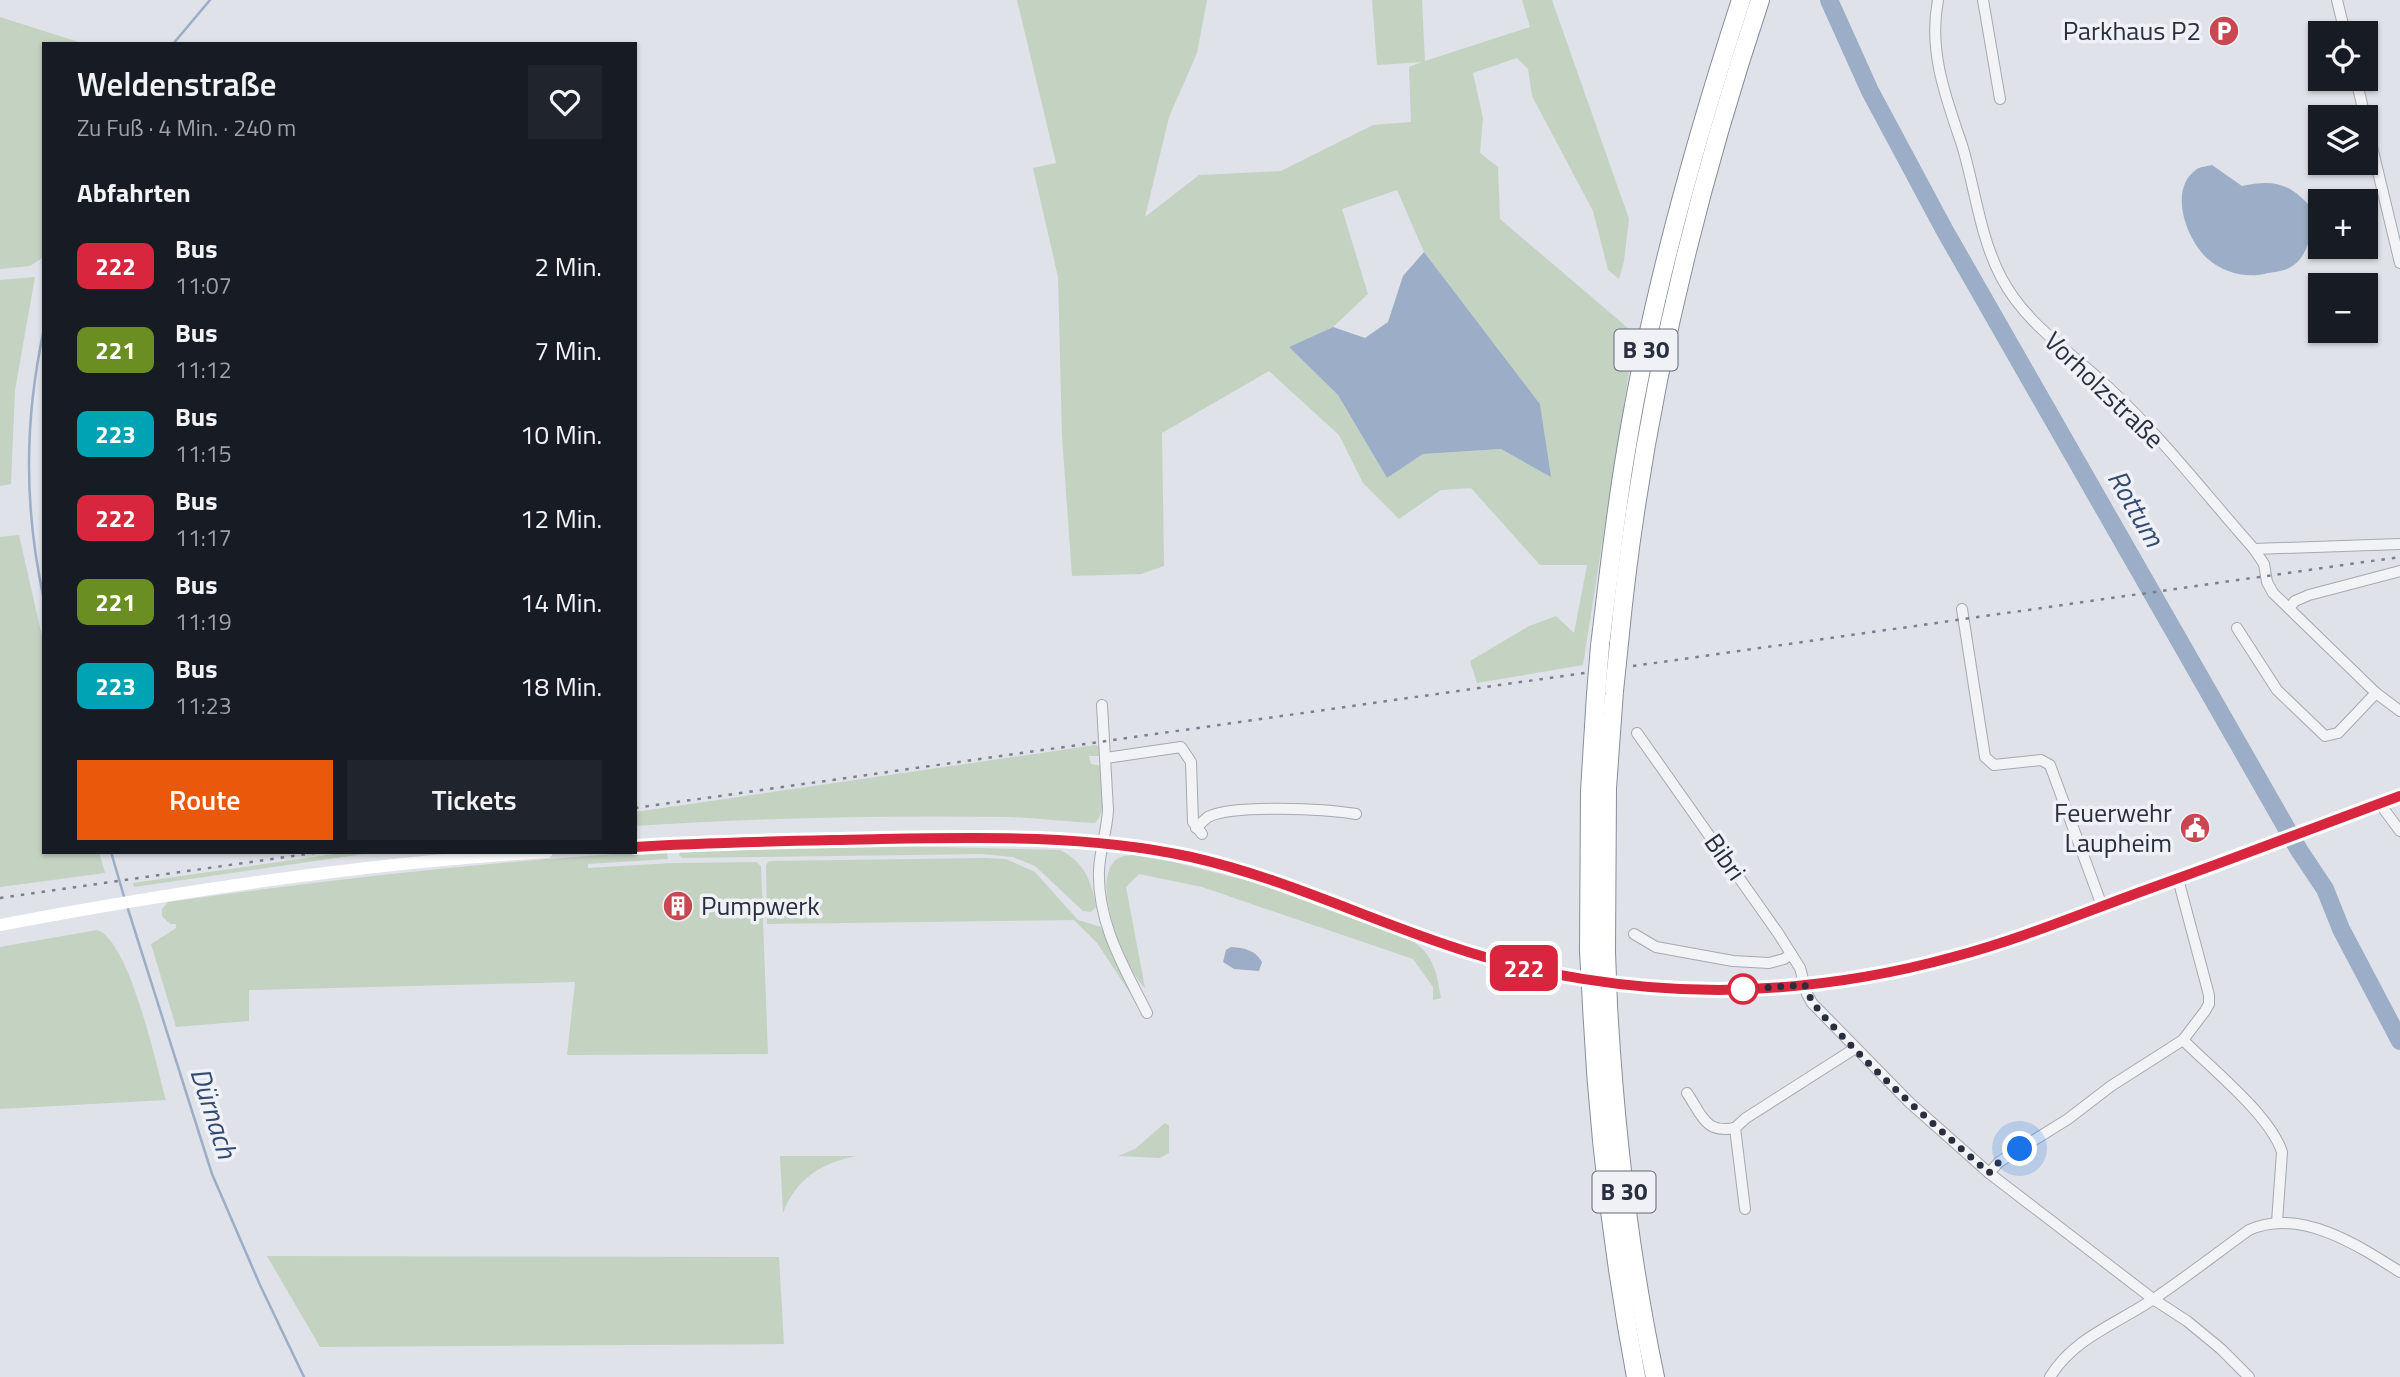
<!DOCTYPE html>
<html lang="de">
<head>
<meta charset="utf-8">
<style>
	body { margin:0; font-family:"Titillium Web",sans-serif; background:#20242c; color:#f1f3f6; height:100vh; display:flex; flex-direction:column; font-size:26px; white-space:nowrap }
	* { box-sizing:border-box; margin:0 }
	p { font-size:23px; color:#9ea1a6 }
	.icon { flex:none; width:38px; height:38px; fill:none; stroke:currentColor; stroke-width:2; stroke-linecap:round; stroke-linejoin:round }
	.map { position:relative; flex:1; overflow:hidden }
	.details { position:absolute; left:42px; top:42px; width:595px; height:812px; display:flex; flex-direction:column; background:#171b24; border-radius:0px; box-shadow:0 2px 5px #0004 }
	.details>* { flex:none }
	.badge { padding:0 14px; border-radius:10px; font-size:24px; line-height:46px }
	.tools { position:absolute; left:2308px; top:21px; display:grid; gap:14px }
	.tools a { display:grid; place-items:center; width:70px; height:70px; border-radius:0px; background:#171b24; box-shadow:0 2px 5px #0004; font-size:35px }
	.you { position:absolute; width:35px; height:35px; margin:-18px; border:5px solid #fff; border-radius:50%; background:#1a73e8; box-shadow:0 0 0 10px #1a73e833 }
	.map>.badge { position:absolute; translate:-50% -50%; box-shadow:0 0 0 4px #fff }
	h2 { padding:0 35px; font-size:26px; line-height:63px }
	.round { display:grid; place-items:center; flex:none; width:74px; height:74px; border-radius:0px; background:#20242c }
	.headline { display:flex; align-items:center; justify-content:space-between; height:119px; padding:0 35px }
	h1 { font-size:33px; font-weight:600; line-height:52px }
	.button { display:flex; gap:14px; margin-top:auto; padding:14px 35px }
	.button a { flex:1; height:80px; border-radius:0px; background:#ea580c; color:#fff; font-size:28px; font-weight:600; line-height:80px; text-align:center }
	.button a+a { background:#20242c; color:#f1f3f6 }
	ul { padding:0; list-style:none }
	li { display:flex; align-items:center; gap:21px; height:84px; padding:0 35px }
	li div { flex:1 }
	li b { display:block; font-size:26px }
	li em { font-style:normal }
	li .badge { min-width:77px; font-weight:700; text-align:center }
	.map>svg:first-child { display:block }
	.green { fill:#c4d2c1; fill-rule:evenodd }
	.water { fill:#9badc7 }
	.lines { fill:none; stroke-linecap:round; stroke-linejoin:round }
	.stream { stroke:#9badc7; stroke-width:2.5 }
	.river { stroke:#9badc7; stroke-width:18 }
	.street-casing { stroke:#a5a9b2; stroke-width:12 }
	.highway-casing { stroke:#878e9e; stroke-width:20 }
	.street { stroke:#f2f3f6; stroke-width:10 }
	.secondary { stroke:#fff; stroke-width:12 }
	.highway { stroke:#fff; stroke-width:18 }
	.rail { stroke:#798091; stroke-width:2.5; stroke-dasharray:3.5 7; stroke-linecap:butt }
	.highway-bridge-casing { stroke:#878e9e; stroke-width:20; stroke-linecap:butt }
	.highway-bridge { stroke:#fff; stroke-width:18 }
	.line-casing { stroke:#fff; stroke-width:16 }
	.line { stroke:#d7263d; stroke-width:10 }
	.walk { stroke:#292f3f; stroke-width:7; stroke-dasharray:0 12.6 }
	.stop-dot { fill:#fff; stroke:#d7263d; stroke-width:3.5 }
	.labels { text-anchor:middle; stroke-width:7; stroke-linejoin:round; paint-order:stroke }
	.shield { fill:#eff1f6; stroke:#646976; stroke-width:2 }
	.shield-label { font-size:24px; font-weight:bold; fill:#292f3f }
	.poi-label { font-size:26px; fill:#292f3f; stroke:#eff1f6; text-anchor:end }
	.street-label { font-size:26px; fill:#292f3f; stroke:#eff1f6 }
	.water-label { font-size:28px; font-style:italic; fill:#344b71; stroke:#eff1f6 }
</style>
</head>
<body>
<div class="map">
<svg width="2400" height="1377" viewBox="0 0 2400 1377">
	<rect width="100%" height="100%" fill="#dfe2e8"/>
	<g class="green">
		<path d="M1017,0h190l-10,53 -28,64 -24,100 54,-42 82,-4 92,-46 38,-3 -2,-55 13,-5 -45,3 -5,-65h50l3,61 105,-34 -8,-27h30l77,219 -5,42 -5,18 -11,-9 -15,-59 -61,-115 -4,-27 -11,-11 -44,15 10,45 -3,35 18,14 2,52 135,115 -52,331 -106,18 -7,-22 59,-35 27,-10 18,17 13,-68h-47l-69,-77 -30,2 -42,29 -36,-36 -24,-48 -70,-64 -107,62 2,133 -23,8 -69,2 -10,-140 -4,-159 -25,-109 23,-5zM1397,190l27,62 116,152 10,72 -49,-27 -78,5 -36,24 -49,-83 -49,-48 44,-20 35,-33 -26,-85z"/>
		<path d="M0,17l85,27h-41v213l-14,9 -30,3z"/>
		<path d="M35,277l-20,113 -4,94 -11,2v-206z"/>
		<path d="M19,535l25,110v207h55l6,21 -105,14v-350z"/>
		<path d="M1096,745l4,3 1,6 -1,2h-11l2,8 11,2c1,18 6,43 -7,57 -29,-1 -57,-5 -86,-6 -124,-2 -249,1 -374,9v-14z"/>
		<path d="M859,845l201,5c24,12 32,31 36,57l-5,5 -8,-1 -48,-45 -22,-9 -31,-3 -300,4 -3,-3 2,-5z"/>
		<path d="M660,851l7,2 1,6 -80,5v4l84,-5 84,-1 5,4 7,188 -201,1 8,-73 -326,8v31l-73,6 -25,-83 25,-16v-4h-6l-8,-8v-7l6,-7c164,-23 327,-41 492,-51z"/>
		<path d="M348,852h30l-244,35 -1,-4z"/>
		<path d="M1132,855l41,7 88,22 151,57c22,13 25,33 29,57l-8,2v-13l-20,-28 -211,-72 -63,-13 -13,13 19,101c-20,-18 -60,-117 -24,-131 3,-2 7,-1 11,-2z"/>
		<path d="M985,858l21,1 29,13 43,48 23,7 37,78 -41,-62 -23,-23 -307,4 -1,-59 3,-4z"/>
		<path d="M97,930c33,11 59,135 69,170l-166,9v-162z"/>
		<path d="M1165,1123l4,2v28l-9,5 -42,-2 17,-7z"/>
		<path d="M780,1156h76c-35,7 -60,23 -73,57z"/>
		<path d="M267,1256l512,1 5,87 -464,3z"/>
	</g>
	<g class="water">
		<path d="M2212,165l30,21c35,-8 50,-1 73,26 -4,20 -6,46 -26,56 -6,3 -15,4 -21,5 -20,6 -44,0 -60,-14 -21,-18 -41,-70 -11,-90 3,-2 11,-3 15,-4z"/>
		<path d="M1424,252l116,152 11,73 -50,-28 -78,5 -36,24 -49,-83 -49,-48 44,-20 32,11 23,-16 15,-46z"/>
		<path d="M1231,947c14,1 24,3 31,15l-3,9 -25,-2 -11,-7 3,-12z"/>
	</g>
	<g class="lines">
		<g class="stream">
			<path d="M173,44l37,-44"/>
			<path d="M44,329c-20,92 -20,179 0,271"/>
			<path d="M111,852l14,48"/>
			<path d="M127,906l85,268 48,111 44,92"/>
		</g>
		<path class="river" d="M1829,0l41,91 75,140 354,619 26,39 16,40 59,112"/>
		<g class="street-casing">
			<g id="street">
				<path d="M1938,0c-10,51 8,98 24,145 13,43 18,92 39,132 25,48 69,74 107,110 53,49 98,108 146,162l10,15 3,18 6,11 103,100 24,18"/>
				<path d="M1983,0l17,99"/>
				<path d="M2337,0l8,33"/>
				<path d="M2356,79l9,38"/>
				<path d="M2366,122l34,141"/>
				<path d="M2254,549l146,-5"/>
				<path d="M2289,608l6,-7 14,-6 91,-24"/>
				<path d="M1962,609l23,148 9,8 47,-5 9,5 52,141"/>
				<path d="M2237,628l40,62 48,46 13,-3 38,-40"/>
				<path d="M1102,705l6,105c-1,21 -8,39 -9,60 -2,53 25,97 48,143"/>
				<path d="M1637,733l141,200 22,35 7,26 5,9 98,100 79,70 164,126 34,22 34,28 28,28"/>
				<path d="M1106,758l75,-11 10,15 2,60 9,12"/>
				<path d="M2380,804l20,27"/>
				<path d="M1196,828c3,-3 8,-8 12,-11 25,-13 118,-8 148,-3"/>
				<path d="M1634,934l22,13 77,14 36,2 15,-4 7,-5"/>
				<path d="M2183,1040c28,28 87,75 99,112l-5,70"/>
				<path d="M1687,1093c15,22 18,41 48,35"/>
				<path d="M1989,1173l10,-11 69,-43 43,-33 72,-46 22,-29 4,-7v-9l-31,-116"/>
				<path d="M1745,1209l-10,-81 11,-10 108,-69"/>
				<path d="M2050,1377c24,-39 66,-53 102,-77 33,-22 65,-47 97,-70 50,-23 109,15 151,42"/>
			</g>
		</g>
		<g class="highway-casing">
			<g id="highway">
				<path d="M1619,643c21,-220 71,-433 141,-643"/>
				<path d="M1600,646c8,-65 15,-130 26,-195 25,-153 67,-304 115,-451"/>
				<path d="M1589,951l1,-160 6,-97"/>
				<path d="M1606,952l1,-164 7,-97"/>
				<path d="M1592,1005c6,126 21,249 44,372"/>
				<path d="M1608,1005c7,125 21,249 47,372"/>
			</g>
		</g>
		<use href="#street" class="street"/>
		<g class="secondary">
			<path d="M635,847c85,-5 171,-6 256,-8 102,-2 208,-4 309,20 86,21 166,58 250,87 83,29 181,44 269,44 79,-1 158,-12 234,-33 65,-18 127,-43 190,-66 86,-31 171,-63 257,-95"/>
			<path d="M0,925c181,-34 363,-62 547,-73"/>
		</g>
		<use href="#highway" class="highway"/>
		<g class="rail">
			<path d="M635,808l1765,-251"/>
			<path d="M0,898l320,-46"/>
		</g>
		<g class="highway-bridge-casing">
			<g id="highway-bridge">
				<path d="M1614,691l5,-48"/>
				<path d="M1596,694l4,-48"/>
				<path d="M1589,951l3,54"/>
				<path d="M1606,952l2,53"/>
			</g>
		</g>
		<use href="#highway-bridge" class="highway-bridge"/>
	</g>
	<g class="lines">
		<g class="line-casing">
			<path id="line" d="M635,847c82,-5 164,-6 247,-8 102,-2 208,-4 309,18 89,20 172,60 259,89 84,29 180,44 269,44 79,-1 158,-12 234,-33 65,-17 127,-43 190,-66 86,-31 172,-63 257,-95"/>
		</g>
		<use href="#line" class="line"/>
		<path class="walk" d="M1743,989l62,-4c6,21 24,36 38,52 45,48 96,92 146,136l10,-11 21,-13"/>
	</g>
	<defs>
		<g id="parking-disc" transform="scale(1.575)"><circle r="9.5" fill="#ca4752" stroke="#eff1f6"/><path d="M-3.5-5.5H1a3.5 3.5 0 0 1 0 7H-1V5.5H-3.5ZM-1-3.4V-.6H.8a1.4 1.4 0 0 0 0-2.8Z" fill="#fff"/></g>
		<g id="civic-disc" transform="scale(1.575)"><circle r="9.5" fill="#ca4752" stroke="#eff1f6"/><path d="M-.6-6.5H3V-4.5H.6V-3L4-1V1h2V6H-6V1h2V-1L-.6-3ZM-1.2 2.5V6h2.4V2.5Z" fill="#fff"/></g>
		<g id="building-disc" transform="scale(1.575)"><circle r="9.5" fill="#ca4752" stroke="#eff1f6"/><path d="M-4-6H4V6H1V3H-1V6H-4ZM-2.5-4.3h1.7v1.8h-1.7ZM.8-4.3h1.7v1.8H.8ZM-2.5-1h1.7V.8h-1.7ZM.8-1h1.7V.8H.8Z" fill="#fff"/></g>
	</defs>
	<g fill-rule="evenodd">
		<use href="#parking-disc" x="2224" y="31"/>
		<use href="#civic-disc" x="2195" y="828"/>
		<use href="#building-disc" x="678" y="906"/>
	</g>
	<circle class="stop-dot" cx="1743" cy="989" r="14"/>
	<g class="labels">
		<g class="shield">
			<rect x="1614.5" y="329.5" width="63" height="41" rx="5"/>
			<rect x="1592.5" y="1171.5" width="63" height="41" rx="5"/>
		</g>
		<g class="shield-label">
			<text x="1646" y="358">B 30</text>
			<text x="1624" y="1200">B 30</text>
		</g>
		<g class="poi-label">
			<text x="2201" y="40">Parkhaus P2</text>
			<text x="2172" y="822">Feuerwehr<tspan x="2172" dy="30">Laupheim</tspan></text>
			<text x="701" y="915" text-anchor="start">Pumpwerk</text>
		</g>
		<g class="street-label">
			<text transform="translate(2104 390) rotate(44)" y="9">Vorholzstraße</text>
			<text transform="translate(1725 857) rotate(55)" y="9">Bibri</text>
		</g>
		<g class="water-label">
			<text transform="translate(2136 508) rotate(60)" y="10">Rottum</text>
			<text transform="translate(214 1113) rotate(72)" y="10">Dürnach</text>
		</g>
	</g>
</svg>
<div class="tools">
<a><svg class="icon" aria-label="locate" viewBox="0 0 24 24"><circle cx="12" cy="12" r="6"/><path d="M12 2v4M12 18v4M2 12h4M18 12h4"/></svg></a>
<a><svg class="icon" aria-label="layers" viewBox="0 0 24 24"><path d="M12 4l9 5-9 5-9-5zM3 14l9 5 9-5"/></svg></a>
<a>+</a>
<a>−</a>
</div>
<div class="you" style="left:2020px;top:1149px"></div>
<b class="badge" style="left:1524px;top:968px;background:#d7263d;color:#fff">222</b>
<section class="details">
<div class="headline"><div><h1>Weldenstraße</h1><p>Zu Fuß · 4 Min. · 240 m</p></div><a class="round"><svg class="icon" aria-label="heart" viewBox="0 0 24 24"><path d="M12 20l-8-8c-3-5 5-10 8-4 3-6 11-1 8 4z"/></svg></a></div>
<h2>Abfahrten</h2>
<ul>
<li><span class="badge" style="background:#d7263d;color:#fff">222</span><div><b>Bus</b><p>11:07</p></div><em>2 Min.</em></li>
<li><span class="badge" style="background:#6b8e23;color:#fff">221</span><div><b>Bus</b><p>11:12</p></div><em>7 Min.</em></li>
<li><span class="badge" style="background:#00a3b4;color:#fff">223</span><div><b>Bus</b><p>11:15</p></div><em>10 Min.</em></li>
<li><span class="badge" style="background:#d7263d;color:#fff">222</span><div><b>Bus</b><p>11:17</p></div><em>12 Min.</em></li>
<li><span class="badge" style="background:#6b8e23;color:#fff">221</span><div><b>Bus</b><p>11:19</p></div><em>14 Min.</em></li>
<li><span class="badge" style="background:#00a3b4;color:#fff">223</span><div><b>Bus</b><p>11:23</p></div><em>18 Min.</em></li>
</ul>
<div class="button"><a>Route</a><a>Tickets</a></div>
</section>
</div>
</body>
</html>
